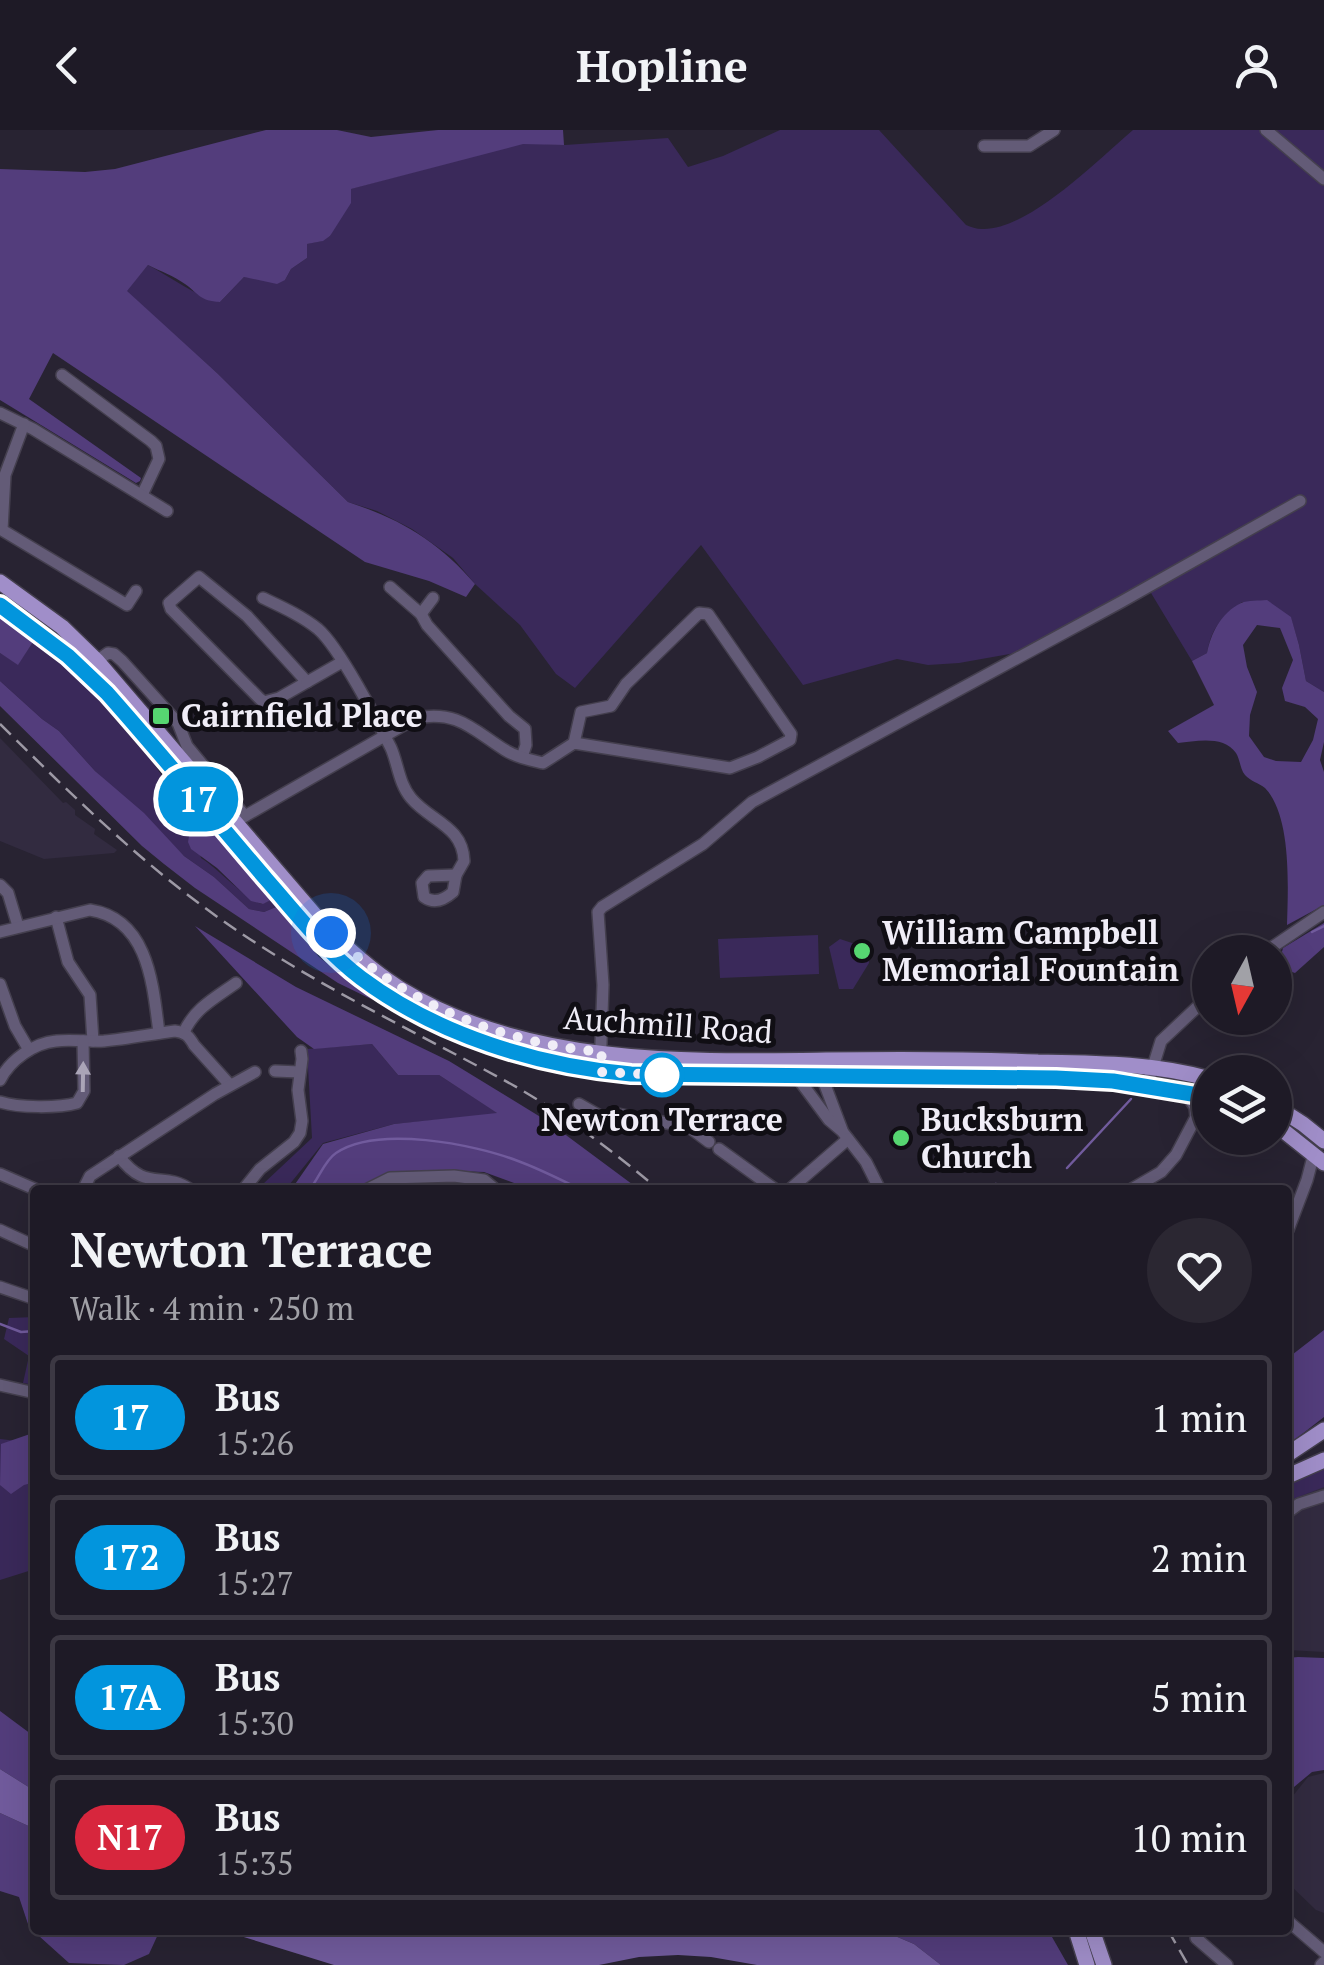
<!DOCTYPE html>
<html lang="en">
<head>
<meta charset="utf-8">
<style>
	body { margin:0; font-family:"PT Serif",serif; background:#2b2732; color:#f1f3f6; height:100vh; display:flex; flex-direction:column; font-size:38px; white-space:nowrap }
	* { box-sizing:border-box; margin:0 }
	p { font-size:32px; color:#a1a1a7 }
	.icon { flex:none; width:55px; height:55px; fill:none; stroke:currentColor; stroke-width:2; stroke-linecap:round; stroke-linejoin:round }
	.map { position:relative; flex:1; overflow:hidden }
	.details { position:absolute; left:30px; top:1055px; width:1262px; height:750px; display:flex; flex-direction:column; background:#1e1a26; border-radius:10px; box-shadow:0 10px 40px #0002,0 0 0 2px #3c3843 }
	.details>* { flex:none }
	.badge { padding:0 20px; border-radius:32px; font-size:35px; line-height:65px }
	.needle { width:65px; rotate:188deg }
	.controls { position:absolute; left:1192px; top:805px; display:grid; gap:20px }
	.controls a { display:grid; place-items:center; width:100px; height:100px; border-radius:50%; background:#1e1a26; box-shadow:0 10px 40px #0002,0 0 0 2px #3c3843; font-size:50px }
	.you { position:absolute; width:50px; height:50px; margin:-25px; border:8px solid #fff; border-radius:50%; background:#1a73e8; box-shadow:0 0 0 15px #1a73e833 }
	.map>.badge { position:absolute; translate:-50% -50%; box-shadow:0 0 0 5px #fff }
	.round { display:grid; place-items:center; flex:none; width:105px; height:105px; border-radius:52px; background:#2b2732 }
	.summary { display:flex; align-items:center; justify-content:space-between; height:170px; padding:0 40px }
	h1 { font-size:48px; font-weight:800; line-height:75px }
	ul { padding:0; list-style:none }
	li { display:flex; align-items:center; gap:30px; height:125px; margin:0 20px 15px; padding:0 20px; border:5px solid #3c3843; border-radius:10px }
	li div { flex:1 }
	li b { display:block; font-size:38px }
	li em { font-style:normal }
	li .badge { min-width:110px; font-weight:700; text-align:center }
	header { display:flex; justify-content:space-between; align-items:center; height:130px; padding:0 40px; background:#1e1a26; font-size:45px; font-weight:800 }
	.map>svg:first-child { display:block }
	.built { fill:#322b40 }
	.green { fill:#3a295a }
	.forest { fill:#533d7c; fill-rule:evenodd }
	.water { fill:#715b9d }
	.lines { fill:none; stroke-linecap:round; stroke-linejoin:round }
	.stream { stroke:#715b9d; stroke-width:2.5 }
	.minor-casing { stroke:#443f4e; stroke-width:14 }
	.major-casing { stroke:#443f4e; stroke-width:18 }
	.minor { stroke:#635b77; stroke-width:11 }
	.major { stroke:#a08ec9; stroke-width:15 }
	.rail { stroke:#9d99a5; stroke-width:2.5; stroke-dasharray:15 8; stroke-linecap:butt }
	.oneway { fill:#aaa4b7 }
	.line-casing { stroke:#fff; stroke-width:22 }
	.line { stroke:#0295dd; stroke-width:15 }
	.walk { stroke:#f0edf7; stroke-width:10; stroke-dasharray:0 18 }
	.poi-dot { fill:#56d671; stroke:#100e14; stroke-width:4 }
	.stop-dot { fill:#fff; stroke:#0295dd; stroke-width:5 }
	.labels { text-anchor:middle; stroke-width:10; stroke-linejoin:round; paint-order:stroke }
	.poi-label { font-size:32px; font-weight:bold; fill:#f0edf7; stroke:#100e14; text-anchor:start }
	.street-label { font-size:32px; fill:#f0edf7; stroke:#100e14 }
	.stop-label { font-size:32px; font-weight:bold; fill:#f0edf7; stroke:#100e14 }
</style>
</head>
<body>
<header><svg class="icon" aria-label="back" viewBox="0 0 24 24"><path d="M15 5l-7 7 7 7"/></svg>Hopline<svg class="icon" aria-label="person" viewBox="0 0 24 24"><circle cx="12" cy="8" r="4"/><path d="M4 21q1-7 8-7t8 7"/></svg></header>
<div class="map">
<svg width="1324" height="1835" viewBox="0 0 1324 1835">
	<rect width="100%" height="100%" fill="#282332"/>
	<g class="built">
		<path d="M0,608l63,65 3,-1 9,8v5l20,14 -1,5 23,16 -3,3 -70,6 -44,-18z"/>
		<path d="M1324,1336v186l-36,-2v-168z"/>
		<path d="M1324,1643v140l-8,-3 -28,-27v-81l20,-25z"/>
	</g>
	<g class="green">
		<path d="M780,0h99l87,95c5,2 10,4 16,4 46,2 117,-70 151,-99h191v562l-18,-11 -7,-36 -8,-27 -49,-16c-21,17 -30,24 -35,51l-15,8 -47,-78 -118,68 -68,12 -31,2 -31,-6 -94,26 -102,-140 -126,143 -19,-14 -36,-49 -45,-41 -22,-26 -41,-29 -35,-18 -29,-9 -131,-129 -91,-82 22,-26c24,13 46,30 72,37l24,-25 41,3 6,-11 16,-11 -1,-14 16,-3 8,-5 20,-47 173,-46 42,2 103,-7 20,29 35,-11z"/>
		<path d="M33,512l36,27 22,22 63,73 24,35 24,20 -9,7 8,32c18,11 46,43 61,46l9,-4 5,7 -12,5 -15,-3 -35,-32 -30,-21 -89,-85 -36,-40 -17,-12 -42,-38v-28l18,11z"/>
		<path d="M818,805l1,39 -99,4 -2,-39z"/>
		<path d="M840,809l27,9 2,15 -16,26h-14l-10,-42z"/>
		<path d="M372,914l26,31h41l60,39 -105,10 -71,19 -38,47h-19l-3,-6 49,-46 -5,-89z"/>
		<path d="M35,1187v68l-12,-2 6,-27 -25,-17 5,-21z"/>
		<path d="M32,1300l3,1v55l-4,1 4,13v69l-35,11v-141l26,3z"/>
		<path d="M1324,1337v20l-36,14v-18z"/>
	</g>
	<g class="forest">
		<path d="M266,0h71l34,7 67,-7h125l1,15 -41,-1 -172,45v14l-21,33 -7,5 -16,3v14l-16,11 -6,11 -8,4 -33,-7 -24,25c-20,-1 -21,-8 -35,-18 -11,-8 -25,-13 -37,-19l-21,26 90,82 131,129c53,17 91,40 127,82l-9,13 -37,-16 -64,-19 -312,-209 -24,46 112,79 -1,3 -4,2 -136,-83v-231l85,3 30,-3z"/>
		<path d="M1267,470l24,17 8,28 7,36 18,11v50l-4,18 4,12v133l-37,20c1,-37 5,-109 -22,-137 -6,-5 -15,-7 -20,-13 -5,-6 -5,-16 -9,-22 -12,-18 -40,-12 -58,-10l-10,-12 46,-26 -22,-44 15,-8c4,-20 14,-40 34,-50 7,-3 18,-2 26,-3zM1257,495l23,3 13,32 -11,28 3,13 20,6 13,12 -5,21 -12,22 -25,-1 -12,-4 -15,-21 1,-21 7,-23 -10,-25 -4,-22z"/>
		<path d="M0,488l33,24 -15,23 -18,-12z"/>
		<path d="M0,551l42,38 17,12 36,40 49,42 40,43 30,21 35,32 15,3 12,-5 43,50 54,43 -35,-17 -143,-95 -31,-24 -22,-18 -142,-140z"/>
		<path d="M202,689l69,81 -8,4 -12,-3 -34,-33 -26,-19 -3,-7 2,-11z"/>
		<path d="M1324,793v24l-29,26 -17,-6 5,-19z"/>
		<path d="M195,796l101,61 153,74 98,60 93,69h-107l-49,-18 -55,-2 -52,10 -22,10h-64l32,-46 71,-20 103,-11 -58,-38h-41l-26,-31 -58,5 -17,-12z"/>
		<path d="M1324,1200v87l-36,28v-87z"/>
		<path d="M30,1304l5,1v47l-11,3 -13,9 -11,-9 1,-41z"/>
		<path d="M1298,1527l26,1v112l-12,2 -24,20v-134z"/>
		<path d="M0,1581l35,26v54l-35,-22z"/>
		<path d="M0,1683l35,16v101h125l-11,24 -25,11 -55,-2 -40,-36 -10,-30 -19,-6z"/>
		<path d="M881,1800h167l20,35h-127l-27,-21z"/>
	</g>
	<g class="water">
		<path d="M0,1639l35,22v38l-35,-16z"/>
		<path d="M221,1800h660l33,14 27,21h-184l-46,-8 -33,-2 -39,2 -40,8h-265z"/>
	</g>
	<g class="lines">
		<g class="stream">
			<path d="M1312,802l12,-6"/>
			<path d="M1067,1038l64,-69"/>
			<path d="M309,1060c10,-11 15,-29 27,-37 41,-28 138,-9 182,8 22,8 43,19 64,29"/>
			<path d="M979,1060l17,-6"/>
			<path d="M0,1194l21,8 14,-1"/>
		</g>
		<g class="minor-casing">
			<g id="minor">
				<path d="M1266,0l58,49"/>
				<path d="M984,16h45l25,-16"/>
				<path d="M62,245l89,66 5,5 3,13 -17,36"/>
				<path d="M0,283l33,16 134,82"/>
				<path d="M24,294l-19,51 -3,55 125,75 9,-14"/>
				<path d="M199,447l48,39 60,66 -28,16 -15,4 -4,-3 -89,-90 -2,-6z"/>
				<path d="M390,457l31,27 6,11 82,91 16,13 1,16 -4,12"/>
				<path d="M263,468c19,9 39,18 55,31 21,18 59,91 73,119 7,16 8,36 20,50 19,23 52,28 53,63l-8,14"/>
				<path d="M421,484l12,-16"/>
				<path d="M91,535l17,-12 6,1 8,7 56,62 9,23 58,70"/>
				<path d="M307,552l35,-20"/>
				<path d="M232,695l13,-9 171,-98c41,-8 56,11 89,32 11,7 25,10 38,13l31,-20 7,-31 30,-6 15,-22 73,-71 9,1 83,120 -1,6 -32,17 -28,11 -156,-25"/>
				<path d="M456,745l-3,17c-9,8 -19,12 -29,5l-2,-14 6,-7z"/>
				<path d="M0,755l8,8 10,33"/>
				<path d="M56,787l12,45 22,33 3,46"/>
				<path d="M0,802l90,-22c59,9 63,76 69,123"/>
				<path d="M1265,822l59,-40"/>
				<path d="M0,854l15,42 14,24"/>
				<path d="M184,902c11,-24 31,-34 52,-49"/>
				<path d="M275,941l25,1"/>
				<path d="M600,942l3,-87 -5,-73 4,-5 101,-63 49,-42 369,-200 179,-101"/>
				<path d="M819,943l3,4 20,53"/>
				<path d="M797,947l32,43 13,11 24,31 14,28"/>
				<path d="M0,950c10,-20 34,-37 56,-39 16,-2 32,1 48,0 23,-2 47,-7 71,-10 10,1 14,5 19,14l36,40"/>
				<path d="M1147,956l14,-45 49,-46"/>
				<path d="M0,972c18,6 59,6 77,1l7,-12 -1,-50"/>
				<path d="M579,974l30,17 9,-7 10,2"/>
				<path d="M640,988l49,9 20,15"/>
				<path d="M719,1019l57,41"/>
				<path d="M119,1026c27,37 44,14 72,34"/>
				<path d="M0,1044l37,16"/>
				<path d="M83,1060l7,-14 125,-82 40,-22"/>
				<path d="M243,1060l17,-21 34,-27 6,-9 2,-12 -4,-31 4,-31 -1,-8"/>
				<path d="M366,1060l24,-12 64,-2 30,4 12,10"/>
				<path d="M789,1060l59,-51"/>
				<path d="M1130,1060l31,-18 15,-17 20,-38 -1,-10 -11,-16"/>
				<path d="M0,1100l35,16"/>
				<path d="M1288,1100l19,-50 7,-27"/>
				<path d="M0,1157l35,12"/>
				<path d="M0,1255l35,8"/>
				<path d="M1288,1382l11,-8 25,-8"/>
				<path d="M1288,1791l36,31"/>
				<path d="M1203,1800l-7,8 31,27"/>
				<path d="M1321,1835l3,-3"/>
			</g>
		</g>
		<g class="major-casing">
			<g id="major">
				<path d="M0,452l62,45 35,34 222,259c24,25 50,49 80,68 126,78 285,74 427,72 70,-1 141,-1 212,2 58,1 115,1 172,17"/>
				<path d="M0,475l68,51 39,37c54,61 106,124 159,186 30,34 58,72 95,99 76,57 176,88 270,97l425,3 57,3 97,16"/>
				<path d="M1275,976l28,18 21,17"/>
				<path d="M1275,994l49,39"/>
				<path d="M1288,1324l36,-24"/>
				<path d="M1288,1346l36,-16"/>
				<path d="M1076,1800l11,35"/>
				<path d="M1092,1800l12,35"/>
			</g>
		</g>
		<use href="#minor" class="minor"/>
		<use href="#major" class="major"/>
		<g class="rail">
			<path d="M0,594c83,82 160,158 259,221 81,52 168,93 252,139 53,30 102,67 148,106"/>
			<path d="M1168,1800l20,35"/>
		</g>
	</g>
	<defs><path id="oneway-solid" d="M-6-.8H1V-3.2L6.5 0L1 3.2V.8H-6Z" transform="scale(2.5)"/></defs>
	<use class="oneway" href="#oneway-solid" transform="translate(83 947) rotate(-89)"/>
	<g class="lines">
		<g class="line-casing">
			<path id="line" d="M0,475l68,51 39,37c54,61 106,124 159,186 30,34 59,72 95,99 76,57 177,88 270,96l425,4 57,3 97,16"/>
		</g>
		<use href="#line" class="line"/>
		<path class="walk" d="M331,803c73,71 170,110 271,119l-2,20 62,3"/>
	</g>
	<g class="poi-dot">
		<rect x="151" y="576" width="20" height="20" rx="5"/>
		<circle cx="862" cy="821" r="10"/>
		<circle cx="901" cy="1008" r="10"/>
	</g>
	<circle class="stop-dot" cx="662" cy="945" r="20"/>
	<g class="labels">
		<g class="poi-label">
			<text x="181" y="597">Cairnfield Place</text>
			<text x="882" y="814">William Campbell<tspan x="882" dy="37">Memorial Fountain</tspan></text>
			<text x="921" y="1001">Bucksburn<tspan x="921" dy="37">Church</tspan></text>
		</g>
		<g class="street-label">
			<text transform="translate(668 895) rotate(4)" y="11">Auchmill Road</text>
		</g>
		<g class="stop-label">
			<text x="662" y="1001">Newton Terrace</text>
		</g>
	</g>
</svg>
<div class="controls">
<a><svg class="needle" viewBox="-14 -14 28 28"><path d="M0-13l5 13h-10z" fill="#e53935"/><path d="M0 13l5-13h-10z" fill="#a1a1a7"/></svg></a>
<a><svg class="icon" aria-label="layers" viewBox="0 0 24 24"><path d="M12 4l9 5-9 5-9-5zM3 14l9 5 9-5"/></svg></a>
</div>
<div class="you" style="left:331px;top:803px"></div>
<b class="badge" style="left:198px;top:669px;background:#0295dd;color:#fff">17</b>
<section class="details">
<div class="summary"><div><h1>Newton Terrace</h1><p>Walk · 4 min · 250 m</p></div><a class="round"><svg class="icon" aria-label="heart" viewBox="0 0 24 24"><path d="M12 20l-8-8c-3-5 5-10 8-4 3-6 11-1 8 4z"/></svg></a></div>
<ul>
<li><span class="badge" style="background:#0295dd;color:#fff">17</span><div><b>Bus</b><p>15:26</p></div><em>1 min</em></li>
<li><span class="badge" style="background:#0295dd;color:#fff">172</span><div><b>Bus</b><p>15:27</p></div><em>2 min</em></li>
<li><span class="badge" style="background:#0295dd;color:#fff">17A</span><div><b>Bus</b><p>15:30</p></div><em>5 min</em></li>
<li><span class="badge" style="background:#d7263d;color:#fff">N17</span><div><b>Bus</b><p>15:35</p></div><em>10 min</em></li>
</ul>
</section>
</div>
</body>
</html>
